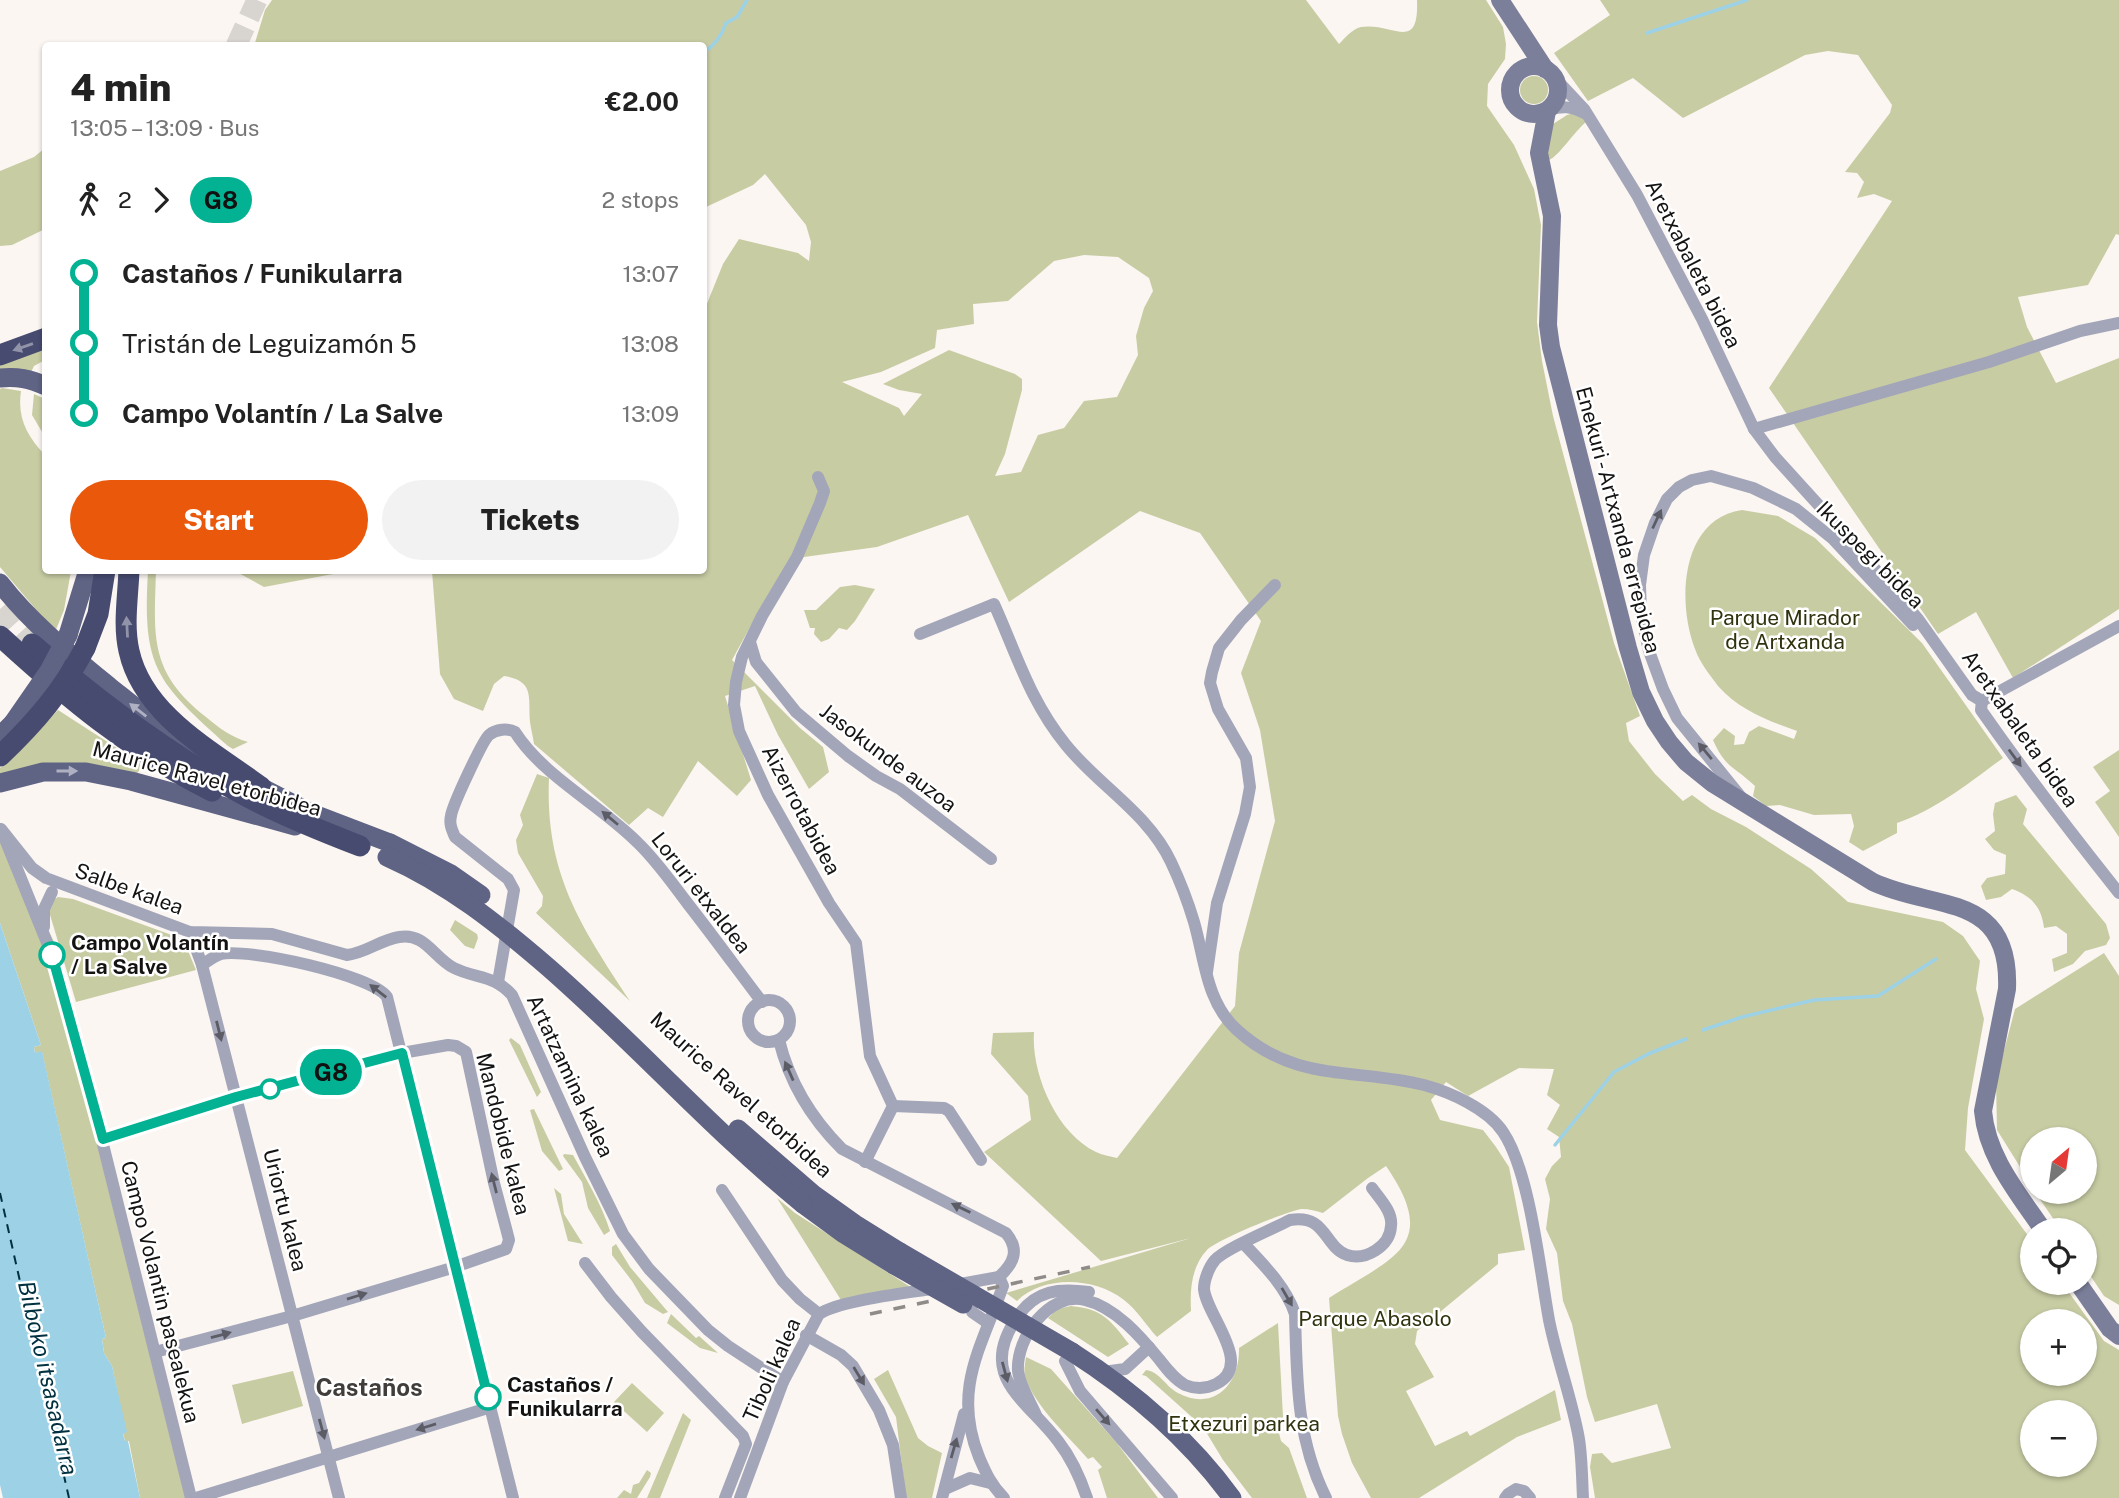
<!DOCTYPE html>
<html lang="en">
<head>
<meta charset="utf-8">
<style>
	body { margin:0; font-family:"Public Sans",sans-serif; background:#f2f2f2; color:#222; height:100vh; display:flex; flex-direction:column; font-size:26px; white-space:nowrap }
	* { box-sizing:border-box; margin:0 }
	p { font-size:23px; color:#767676 }
	.icon { flex:none; width:38px; height:38px; fill:none; stroke:currentColor; stroke-width:2; stroke-linecap:round; stroke-linejoin:round }
	.map { position:relative; flex:1; overflow:hidden }
	.panel { position:absolute; left:42px; top:42px; width:665px; height:532px; display:flex; flex-direction:column; background:#fff; border-radius:7px; box-shadow:0 2px 5px #0004 }
	.panel>* { flex:none }
	.badge { padding:0 14px; border-radius:23px; font-size:24px; line-height:46px }
	.needle { width:46px; rotate:29deg }
	.fabs { position:absolute; left:2020px; top:1127px; display:grid; gap:14px }
	.fabs a { display:grid; place-items:center; width:77px; height:77px; border-radius:50%; background:#fff; box-shadow:0 2px 5px #0004; font-size:35px }
	.map>.badge { position:absolute; translate:-50% -50%; box-shadow:0 0 0 4px #fff }
	.legs { display:flex; align-items:center; gap:10px; height:77px; padding:0 28px; font-size:23px }
	.legs p { margin-inline-start:auto }
	.headline { display:flex; align-items:center; justify-content:space-between; height:119px; padding:0 28px }
	h1 { font-size:38px; font-weight:800; line-height:52px }
	.primary-button { display:flex; gap:14px; margin-top:auto; padding:14px 28px }
	.primary-button a { flex:1; height:80px; border-radius:42px; background:#ea580c; color:#fff; font-size:28px; font-weight:800; line-height:80px; text-align:center }
	.primary-button a+a { background:#f2f2f2; color:#222 }
	ul { padding:0 28px; list-style:none }
	li { display:flex; align-items:center; gap:24px; height:70px; font-size:26px }
	li i { display:grid; place-items:center; width:10px; height:100%; margin:0 9px; background:currentColor }
	li i::after { content:''; width:18px; height:18px; margin:-9px; border:5px solid; border-radius:50%; background:#fff }
	li p { margin-inline-start:auto }
	li:first-child i { background:linear-gradient(#0000 50%,currentColor 0) }
	li:last-child i { background:linear-gradient(currentColor 50%,#0000 0) }
	.map>svg:first-child { display:block }
	.green { fill:#c8cca3; fill-rule:evenodd }
	.water { fill:#9dd1e6 }
	.lines { fill:none; stroke-linecap:round; stroke-linejoin:round }
	.stream { stroke:#9dd1e6; stroke-width:3.5 }
	.ferry { stroke:#013140; stroke-width:2; stroke-dasharray:9 7; stroke-linecap:butt }
	.highway-tunnel { stroke:#d8d4d0; stroke-width:21; stroke-dasharray:21 10; stroke-linecap:butt }
	.street { stroke:#a3a6b9; stroke-width:12 }
	.secondary { stroke:#7b7f9a; stroke-width:18 }
	.primary { stroke:#5f6384; stroke-width:19 }
	.highway { stroke:#474b70; stroke-width:21 }
	.rail { stroke:#8e8b88; stroke-width:3.5; stroke-dasharray:12 12; stroke-linecap:butt }
	.primary-bridge { stroke:#5f6384; stroke-width:19 }
	.highway-bridge { stroke:#474b70; stroke-width:21 }
	.oneway { fill:#9193a9 }
	.oneway2 { fill:#5c5c66 }
	.oneway3 { fill:#afb1c2 }
	.line-1-casing { stroke:#fff; stroke-width:16 }
	.line-1 { stroke:#02b292; stroke-width:10 }
	.stop-1-dot { fill:#fff; stroke:#02b292; stroke-width:3.5 }
	.labels { text-anchor:middle; stroke-width:5; stroke-linejoin:round; paint-order:stroke }
	.street-label { font-size:21px; fill:#151312; stroke:#fff }
	.park-label { font-size:21px; fill:#31330e; stroke:#fff }
	.stop-label { font-size:21px; font-weight:bold; fill:#151312; stroke:#fff; text-anchor:start }
	.water-label { font-size:23px; font-style:italic; fill:#013140; stroke:#fff }
	.quarter-label { font-size:24px; font-weight:bold; fill:#413d3a; stroke:#fff }
</style>
</head>
<body>
<div class="map">
<svg width="2119" height="1498" viewBox="0 0 2119 1498">
	<rect width="100%" height="100%" fill="#fbf6f2"/>
	<g class="green">
		<path d="M272,0h1034l33,44c6,-6 13,-15 22,-17 32,-5 58,27 56,-27h69l17,27 3,17 -1,15 -17,25 -1,22 27,39 20,44 7,36 -4,97 5,39 11,55 61,227 26,73 -14,7 3,18 26,33 28,27 9,-6 19,14 35,18 65,42 37,33 95,20 20,14 17,25 -4,28 8,30 -16,89 -3,42 67,91v42h30l42,58 15,9v148h-524l-5,-31 2,-13 10,-1 10,10 59,-15 -14,-44 -62,18 -8,-25 -15,-73 -9,-23 -6,-48 -11,-24 4,-30 -5,-20 7,-13 9,-9 -2,-20 -12,-8 13,-24 -13,-10 7,-26 -35,-1 -51,28 -22,-14 -15,18 9,20 43,10 13,17 13,20 16,83 -27,4v10l-81,67 -2,13 19,33 -28,14 29,55 32,-15 3,5 85,-46 6,30 -44,17 -98,61h-48l-19,-35 -10,-29 -4,-18 -9,-118c62,-40 113,-51 57,-132l-18,12 -45,35c-7,-2 -14,-4 -21,-4 -13,1 -87,32 -95,41 -16,17 -17,40 -16,61l-34,26c-11,-12 -20,-27 -33,-37 -30,-23 -80,-25 -107,1l-11,-8 185,-55 -90,23 -117,-109 47,-32 -3,-24 -37,-42 2,-21 41,-1c-3,41 22,101 62,120 6,3 14,4 21,6l118,-152 4,-53 36,-132 -15,-91 -19,-57 20,-52 -61,-88 -60,-22 -131,91 -41,-87 -91,32 -73,10 -44,52 -28,51 68,68 23,19 6,25 -20,17 -31,-54 -23,-49 -30,10 26,84 -14,16 -39,-35 -35,56 -15,-9 -19,17 -95,-81c-1,-7 -3,-15 -4,-22 -2,-25 5,-41 -26,-46l-10,8 -11,27 -29,-12 -14,-25 -8,-103 272,-1v-259l19,-47 16,-25 59,14 11,8 2,-19 -5,-17 -41,-51 -12,11 -49,23v-162h-450l11,-36zM1084,255l34,2 31,21 4,13 -9,17 -8,28 2,19 -21,42 -33,4 -20,27 -26,7 -17,37 -26,4 10,-22 17,-64v-11l-7,-5 -66,-24 -66,34 16,6 23,4 -18,22 -5,-8 -57,-26 39,-10 54,-24 2,-18 37,-6 -1,-20 35,-3 46,-40zM2032,1321h52v53h-52zM2032,1412h52v53h-52z"/>
		<path d="M1600,0h519v235l-3,-1 -28,51 -70,12 9,30 29,56 63,-25v251l-106,69 -37,-66 -38,22 -169,-246 123,-187 -18,-7 -17,4 7,-16 -7,-9 -12,-1 45,-59 2,-8 -34,-50 -30,-4 -23,4 -122,63 -50,-40 -45,23 -34,-48 56,-38z"/>
		<circle cx="1534" cy="90" r="14"/>
		<path d="M1574,113l8,2 4,7c-12,10 -27,34 -37,38l-3,-11 7,-25 14,-9z"/>
		<path d="M45,148v81l-33,16 -12,1v-75l34,-14z"/>
		<path d="M45,347v13l-11,6 -5,10 -29,-3v-12z"/>
		<path d="M2,388l19,3c-4,27 6,45 24,64l1,115 25,1 -7,39 -9,22 -55,-65v-178z"/>
		<path d="M34,394l11,5v38l-13,-22z"/>
		<path d="M1742,510l36,6 37,22 107,105 81,115c-33,24 -67,52 -106,65v10l-34,18 -14,-9 5,-16 -3,-12 -37,1 -34,-10 -14,1 -13,-10 2,-10c-20,-19 -30,-18 -42,-46l11,-12 11,8 -1,9 10,-1 5,-12 10,-6 35,13 3,-8c-28,-10 -58,-21 -79,-45 -8,-11 -18,-23 -23,-37 -18,-46 -15,-130 47,-139z"/>
		<path d="M148,571h8c-2,66 -7,101 50,146 13,11 25,20 42,25l-15,7 -5,-3c-71,-64 -86,-77 -80,-175z"/>
		<path d="M235,571h114l-85,16z"/>
		<path d="M855,585l20,4 -20,32 -8,9 -8,-2 -10,11 -8,3 -7,-8 1,-6h-5l-6,-18h12l24,-23z"/>
		<path d="M58,710l82,53v6l-4,6 -136,-1v-6z"/>
		<path d="M2119,750v87l-24,-35 15,-11 -17,-24z"/>
		<path d="M537,774l12,4c-4,95 31,147 81,223l-94,-88 6,-7 1,-10 -25,-43 -2,-13 7,-15 -3,-10z"/>
		<path d="M2016,795l11,14 -4,15 83,100 4,14 -4,7 -21,6 -12,13 -19,8 -2,-13 15,-6v-19l-11,-8 -12,2c-2,-20 -12,-32 -32,-39l-11,8 -15,3 -5,-14 6,-8 18,-4 1,-19 -12,-5 -9,-11 10,-8 -2,-17 2,-11z"/>
		<path d="M0,828l55,116 136,554h-51l-11,-57h-4l-2,-8 3,-1 -14,-66 -8,-13 -2,-14 4,-1 -64,-286 -7,1 -1,-6 7,-2 -41,-122z"/>
		<path d="M58,897l15,2 104,38 9,9 10,24 -120,32 -28,-94 4,-7z"/>
		<path d="M455,920l22,14 1,4 -4,11 -9,-3 -15,-16z"/>
		<path d="M2104,953l15,23v329l-15,-9 -20,-30v-36h-23l-26,-38h49v-53h-52v47l-35,-56 -1,-49 19,-72z"/>
		<path d="M511,1038l9,7 21,47 -4,5 -28,-57z"/>
		<path d="M534,1109l29,60 -4,2 -17,-20 -12,-41z"/>
		<path d="M564,1154l9,1c13,24 29,50 37,76l-6,4 -16,-27 -6,-26 -19,-26z"/>
		<path d="M554,1188l7,6 3,20 19,30 -15,-3z"/>
		<path d="M777,1198l18,15 117,75 -71,12z"/>
		<path d="M616,1244l14,23 38,45 -5,2 -18,-11 -13,-22 -20,-26v-8z"/>
		<path d="M1071,1306c32,3 39,14 58,38l-21,13 -60,-39 9,-9z"/>
		<path d="M671,1314l25,24 3,-2 19,17 -18,-5 -33,-25z"/>
		<path d="M1278,1323l5,94 -4,16 2,8 8,7 18,50h-55l-29,-38 -20,-33 -57,-51 -4,-1 4,-5c14,2 20,17 32,23 36,19 62,-9 61,-45z"/>
		<path d="M1026,1357l25,12 65,73 42,56h-51l-9,-28 4,-3 -9,-10 -5,2c-19,-22 -53,-53 -62,-80 -3,-7 -1,-14 0,-22z"/>
		<path d="M888,1370l30,68 10,8 14,7 -10,45h-26l-10,-81 -22,-38z"/>
		<path d="M293,1371l10,35 -61,18 -10,-39z"/>
		<path d="M632,1383l32,30 -17,19 -33,-30z"/>
		<path d="M683,1413l8,7 -31,78h-13z"/>
		<path d="M647,1470l4,3 -1,4 -13,21h-20l7,-8 7,4 2,-9 6,-2z"/>
	</g>
	<path class="water" d="M0,923l41,122 -7,2 1,6 7,-2 64,287 -4,1 2,14 8,13 15,66 -4,2 2,7h3l12,57h-137l-3,-13z"/>
	<g class="lines">
		<g class="stream">
			<path d="M1647,33l100,-33"/>
			<path d="M704,52c11,-7 18,-17 22,-29l11,-6 10,-17"/>
			<path d="M1703,1030l39,-13 72,-17 64,-4 58,-37"/>
			<path d="M1555,1145l59,-73 34,-18 38,-15"/>
		</g>
		<path class="ferry" d="M0,1193l69,305"/>
		<g class="highway-tunnel">
			<path d="M236,46l21,-46"/>
			<path d="M0,609l32,35"/>
		</g>
		<g class="street">
			<path d="M1555,78l29,31 53,86 65,124 52,110 21,28 68,75 75,87 54,76 10,6"/>
			<path d="M1549,110c13,-4 22,-4 35,3"/>
			<path d="M1754,429l235,-67 91,-31 39,-8"/>
			<path d="M818,477l6,14 -4,12 -23,54 -35,59 -20,41 -6,25 -2,23 5,26 29,64 61,108 27,40 14,113 23,50 -28,56"/>
			<path d="M920,634l74,-30c23,51 36,97 72,141 33,41 82,68 105,117 9,19 17,40 23,60 11,38 12,79 42,107 58,54 119,39 188,56 26,7 64,24 79,47 27,40 37,139 46,188 8,40 23,79 30,119 3,19 3,40 4,59"/>
			<path d="M750,642l6,20 40,50 52,44 28,20 24,13 91,70"/>
			<path d="M1982,701l-1,9c44,63 90,123 138,183"/>
			<path d="M1982,701l137,-75"/>
			<path d="M1741,797l-64,-79 -14,-29 -14,-38 -8,-37 -1,-29 4,-30 11,-32 12,-24 12,-12 13,-7 19,-4 42,12 43,21 36,29 81,87"/>
			<path d="M1,829l31,39 14,10 144,54 82,2 75,21c19,-2 33,-15 52,-18 26,-5 35,21 55,31 22,11 39,6 58,27l73,162 38,77 26,35 59,61 20,16 55,36"/>
			<path d="M5,839l47,116 31,109 108,434"/>
			<path d="M44,927v-18l8,-17"/>
			<path d="M190,932l12,33 137,533"/>
			<path d="M202,965c6,-4 12,-9 19,-11 28,-6 151,21 166,43l126,501"/>
			<path d="M1207,972l10,-69 28,-89 5,-27 -4,-29 -28,-49 -8,-26 2,-11 7,-24 22,-28 34,-35"/>
			<path d="M498,982l16,-92 -6,-11 -53,-42c-3,-7 -6,-13 -4,-21 1,-10 32,-76 38,-81 7,-6 19,-7 26,-3 28,44 84,72 122,110 19,18 35,41 51,62 25,32 49,65 74,98"/>
			<circle cx="769" cy="1021" r="21"/>
			<path d="M779,1040c10,41 33,79 63,109l164,84c14,17 8,30 -7,44"/>
			<path d="M893,1106l51,2 5,3 32,49"/>
			<path d="M103,1139l133,-42 166,-44 46,-8 8,1 10,6 28,131 13,49 2,8 -3,9 -51,18 -163,49 -137,36"/>
			<path d="M722,1190l60,90 18,19 19,15"/>
			<path d="M1244,1244c20,21 42,43 51,70 2,66 1,124 31,184"/>
			<path d="M585,1263l26,34 31,35 101,104 3,8 -21,54"/>
			<path d="M999,1277l4,9c-22,62 -51,104 -24,171 7,16 12,28 25,41"/>
			<path d="M955,1285l44,-8"/>
			<path d="M969,1294l3,18 16,11"/>
			<path d="M806,1335l35,20 12,11 26,44 14,35 8,53"/>
			<path d="M1065,1361l15,30 92,107"/>
			<path d="M1103,1372l22,-3 24,-22"/>
			<path d="M1036,1415c-6,-14 -16,-29 -18,-44 -2,-33 31,-80 67,-71 30,7 55,36 74,59 7,9 15,20 26,26 10,4 21,4 31,-1 39,-19 -10,-69 -12,-95 0,-9 5,-22 11,-29 11,-12 58,-31 75,-40 37,-6 33,26 57,35 19,6 43,-9 44,-29 2,-14 -11,-27 -19,-38"/>
			<path d="M945,1489l25,-11 20,5"/>
			<path d="M196,1498l295,-91"/>
			<path d="M740,1498l43,-116 36,-68c21,-14 90,-21 118,-26"/>
			<path d="M942,1498l22,-84"/>
			<path d="M1087,1498c-7,-21 -15,-39 -29,-57 -33,-43 -82,-65 -40,-125 18,-26 41,-28 71,-24"/>
			<path d="M1505,1498l3,-4 8,-5 8,2 6,7"/>
		</g>
		<g class="secondary">
			<path d="M1500,0l45,69"/>
			<circle cx="1534" cy="90" r="24"/>
			<path d="M1547,111l-8,42 13,63 -4,109 3,22 77,301 13,44 14,29 14,21 17,20 26,21 161,99c61,29 138,9 134,107l-24,122c4,46 35,82 60,119"/>
			<path d="M2078,1283l32,46 9,7"/>
		</g>
		<g class="primary">
			<path d="M0,378c17,-2 30,1 46,8"/>
			<path d="M0,583c31,40 71,72 110,104 30,24 59,48 91,68"/>
			<path d="M68,635l20,-65"/>
			<path d="M0,736l13,-13"/>
			<path d="M249,781l60,31 81,31"/>
			<path d="M0,783l43,-11h43l45,9 164,45"/>
			<path d="M738,1129l75,65 42,30 45,28"/>
			<path d="M803,1204l41,30 50,31"/>
			<path d="M1072,1352c61,39 117,87 160,146"/>
		</g>
		<g class="highway">
			<path d="M0,355l46,-17"/>
			<path d="M129,570c-1,27 -6,55 0,81 14,64 83,100 132,136"/>
			<path d="M0,636c69,63 128,113 212,155"/>
			<path d="M32,644c67,58 137,111 214,152 37,20 75,35 114,50"/>
			<path d="M85,648l13,-34 7,-44"/>
		</g>
		<path class="rail" d="M870,1314l220,-47"/>
		<g class="primary-bridge">
			<path d="M13,723l36,-52 19,-36"/>
			<path d="M390,843l61,31 30,21"/>
			<path d="M387,857c61,27 111,67 162,111 87,76 164,163 254,236"/>
			<path d="M900,1252l172,100"/>
			<path d="M894,1265l69,39"/>
		</g>
		<path class="highway-bridge" d="M0,756c35,-33 63,-66 85,-108"/>
	</g>
	<defs><path id="oneway-solid" d="M-6-.8H1V-3.2L6.5 0L1 3.2V.8H-6Z" transform="scale(1.75)"/></defs>
	<g class="oneway">
		<use href="#oneway-solid" transform="translate(23 347) rotate(161)"/>
		<use href="#oneway-solid" transform="translate(127 627) rotate(-93)"/>
	</g>
	<g class="oneway2">
		<use href="#oneway-solid" transform="translate(1657 519) rotate(-65)"/>
		<use href="#oneway-solid" transform="translate(1705 751) rotate(-130)"/>
		<use href="#oneway-solid" transform="translate(2015 758) rotate(54)"/>
		<use href="#oneway-solid" transform="translate(610 818) rotate(-140)"/>
		<use href="#oneway-solid" transform="translate(378 991) rotate(-142)"/>
		<use href="#oneway-solid" transform="translate(219 1031) rotate(76)"/>
		<use href="#oneway-solid" transform="translate(789 1071) rotate(-114)"/>
		<use href="#oneway-solid" transform="translate(494 1183) rotate(-104)"/>
		<use href="#oneway-solid" transform="translate(961 1208) rotate(-154)"/>
		<use href="#oneway-solid" transform="translate(357 1296) rotate(-17)"/>
		<use href="#oneway-solid" transform="translate(1287 1297) rotate(60)"/>
		<use href="#oneway-solid" transform="translate(221 1335) rotate(-15)"/>
		<use href="#oneway-solid" transform="translate(1005 1372) rotate(75)"/>
		<use href="#oneway-solid" transform="translate(859 1376) rotate(59)"/>
		<use href="#oneway-solid" transform="translate(1103 1417) rotate(49)"/>
		<use href="#oneway-solid" transform="translate(426 1427) rotate(163)"/>
		<use href="#oneway-solid" transform="translate(322 1429) rotate(75)"/>
		<use href="#oneway-solid" transform="translate(954 1448) rotate(-74)"/>
	</g>
	<g class="oneway3">
		<use href="#oneway-solid" transform="translate(138 710) rotate(-142)"/>
		<use href="#oneway-solid" transform="translate(67 771)"/>
	</g>
	<g class="lines">
		<g class="line-1-casing">
			<path id="line-1" d="M52,955l51,184 133,-42 166,-44 86,344"/>
		</g>
		<use href="#line-1" class="line-1"/>
	</g>
	<g class="stop-1-dot">
		<circle cx="52" cy="955" r="12"/>
		<circle cx="270" cy="1089" r="9"/>
		<circle cx="488" cy="1397" r="12"/>
	</g>
	<g class="labels">
		<g class="street-label">
			<text transform="translate(1693 264) rotate(63)" y="7">Aretxabaleta bidea</text>
			<text transform="translate(1618 520) rotate(75)" y="7">Enekuri - Artxanda errepidea</text>
			<text transform="translate(1870 555) rotate(45)" y="7">Ikuspegi bidea</text>
			<text transform="translate(2020 729) rotate(55)" y="7">Aretxabaleta bidea</text>
			<text transform="translate(888 758) rotate(37)" y="7">Jasokunde auzoa</text>
			<text transform="translate(207 779) rotate(15)" y="7">Maurice Ravel etorbidea</text>
			<text transform="translate(801 810) rotate(62)" y="7">Aizerrotabidea</text>
			<text transform="translate(129 889) rotate(20)" y="7">Salbe kalea</text>
			<text transform="translate(701 893) rotate(52)" y="7">Loruri etxaldea</text>
			<text transform="translate(570 1076) rotate(65)" y="7">Artatzamina kalea</text>
			<text transform="translate(741 1095) rotate(42)" y="7">Maurice Ravel etorbidea</text>
			<text transform="translate(503 1134) rotate(76)" y="7">Mandobide kalea</text>
			<text transform="translate(285 1210) rotate(76)" y="7">Uriortu kalea</text>
			<text transform="translate(160 1292) rotate(76)" y="7">Campo Volantin pasealekua</text>
			<text transform="translate(772 1370) rotate(-66)" y="7">Tiboli kalea</text>
		</g>
		<g class="park-label">
			<text x="1785" y="625">Parque Mirador<tspan x="1785" dy="24">de Artxanda</tspan></text>
			<text x="1375" y="1326">Parque Abasolo</text>
			<text x="1244" y="1431">Etxezuri parkea</text>
		</g>
		<g class="stop-label">
			<text x="71" y="950">Campo Volantín<tspan x="71" dy="24">/ La Salve</tspan></text>
			<text x="507" y="1392">Castaños /<tspan x="507" dy="24">Funikularra</tspan></text>
		</g>
		<g class="water-label">
			<text transform="translate(48 1378) rotate(77)" y="8">Bilboko itsasadarra</text>
		</g>
		<g class="quarter-label">
			<text x="369" y="1396">Castaños</text>
		</g>
	</g>
</svg>
<div class="fabs">
<a><svg class="needle" viewBox="-14 -14 28 28"><path d="M0-13l5 13h-10z" fill="#e53935"/><path d="M0 13l5-13h-10z" fill="#767676"/></svg></a>
<a><svg class="icon" aria-label="locate" viewBox="0 0 24 24"><circle cx="12" cy="12" r="6"/><path d="M12 2v4M12 18v4M2 12h4M18 12h4"/></svg></a>
<a>+</a>
<a>−</a>
</div>
<b class="badge" style="left:331px;top:1072px;background:#02b292;color:#111">G8</b>
<section class="panel">
<div class="headline"><div><h1>4 min</h1><p>13:05 – 13:09 · Bus</p></div><b>€2.00</b></div>
<div class="legs"><svg class="icon" aria-label="walk" viewBox="0 0 24 24"><circle cx="13" cy="4" r="2"/><path d="M13 8l-2 6 4 7M11 14l-3 7M7 12l3-4h3l4 4"/></svg>2<svg class="icon" aria-label="forward" viewBox="0 0 24 24"><path d="M9 5l7 7-7 7"/></svg><b class="badge" style="background:#02b292;color:#111">G8</b><p>2 stops</p></div>
<ul>
<li><i style="color:#02b292"></i><b>Castaños / Funikularra</b><p>13:07</p></li>
<li><i style="color:#02b292"></i><span>Tristán de Leguizamón 5</span><p>13:08</p></li>
<li><i style="color:#02b292"></i><b>Campo Volantín / La Salve</b><p>13:09</p></li>
</ul>
<div class="primary-button"><a>Start</a><a>Tickets</a></div>
</section>
</div>
</body>
</html>
